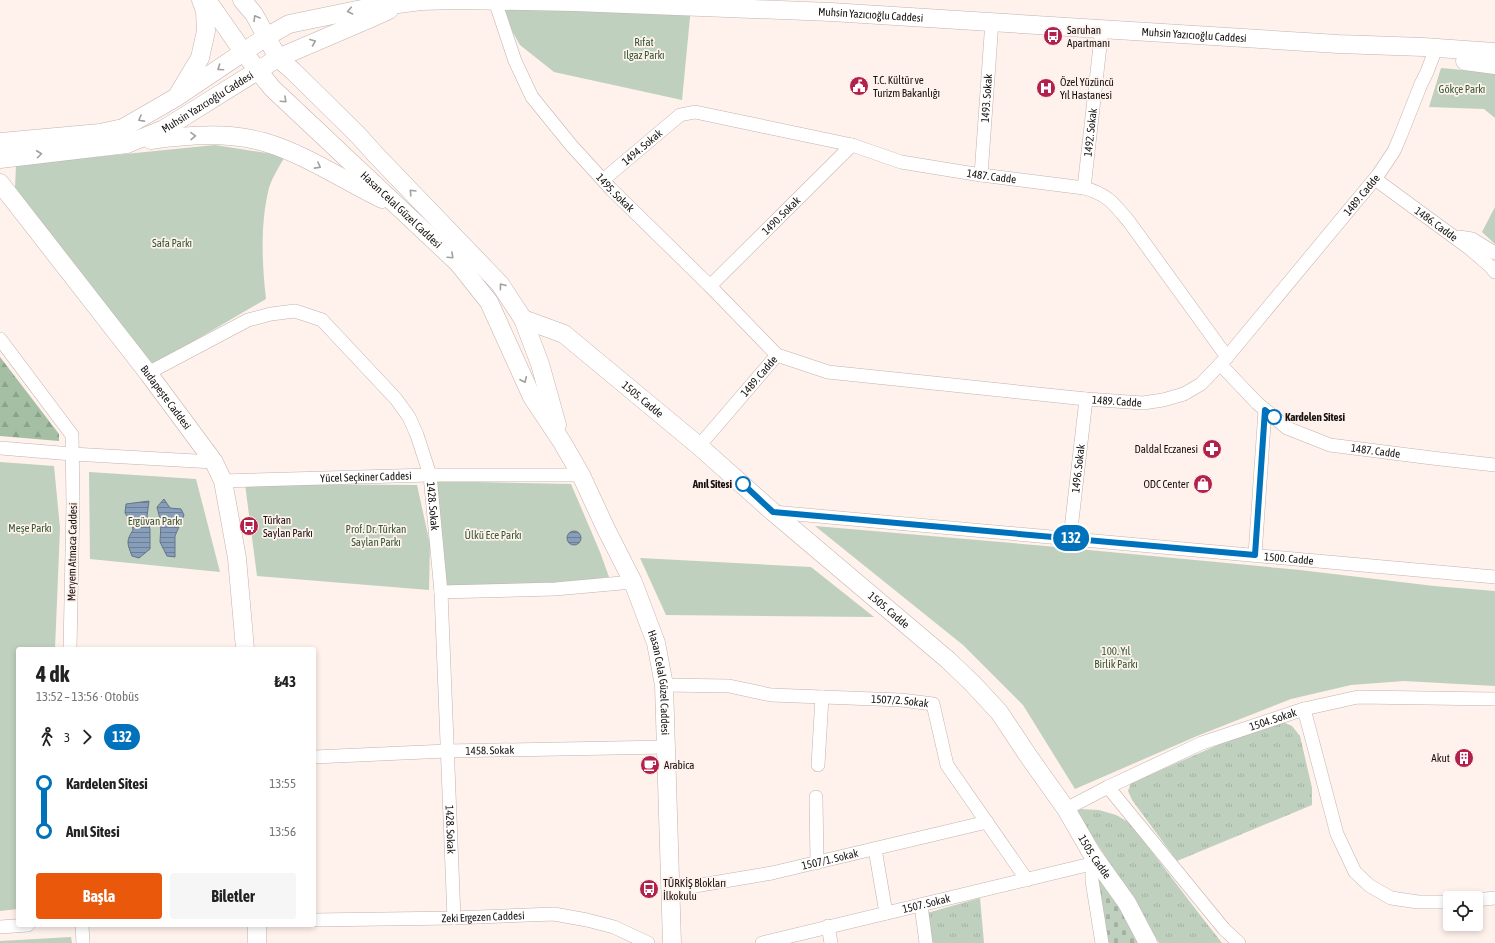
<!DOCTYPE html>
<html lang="tr">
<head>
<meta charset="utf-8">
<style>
	body { margin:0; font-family:"Asap Condensed",sans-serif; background:#f6f6f6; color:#222; height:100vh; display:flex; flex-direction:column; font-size:15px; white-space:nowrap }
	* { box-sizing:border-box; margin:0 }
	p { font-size:13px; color:#767676 }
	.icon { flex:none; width:22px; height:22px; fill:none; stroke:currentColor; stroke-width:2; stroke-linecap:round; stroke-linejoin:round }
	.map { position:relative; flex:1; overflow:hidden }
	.side { position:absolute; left:16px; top:647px; width:300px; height:280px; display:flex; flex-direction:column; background:#fff; border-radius:4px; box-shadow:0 2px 6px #0003 }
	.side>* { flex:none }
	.badge { padding:0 8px; border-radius:13px; font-size:14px; line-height:26px }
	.tools { position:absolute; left:1443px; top:891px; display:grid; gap:8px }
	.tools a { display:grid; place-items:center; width:40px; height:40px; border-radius:4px; background:#fff; box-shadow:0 2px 6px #0003; font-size:20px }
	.map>.badge { position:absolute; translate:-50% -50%; box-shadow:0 0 0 2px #fff }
	.legs { display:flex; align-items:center; gap:6px; height:44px; padding:0 20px; font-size:13px }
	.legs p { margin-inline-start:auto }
	.head { display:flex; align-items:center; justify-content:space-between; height:68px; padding:0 20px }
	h1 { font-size:22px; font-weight:700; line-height:30px }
	.cta { display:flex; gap:8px; margin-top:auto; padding:8px 20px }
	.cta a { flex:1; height:46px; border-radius:4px; background:#ea580c; color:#fff; font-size:16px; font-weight:700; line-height:46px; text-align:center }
	.cta a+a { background:#f6f6f6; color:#222 }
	ul { padding:0 20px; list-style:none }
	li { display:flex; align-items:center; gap:14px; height:48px; font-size:15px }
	li i { display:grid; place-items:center; width:6px; height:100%; margin:0 5px; background:currentColor }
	li i::after { content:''; width:10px; height:10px; margin:-5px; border:3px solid; border-radius:50%; background:#fff }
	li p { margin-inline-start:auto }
	li:first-child i { background:linear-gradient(#0000 50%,currentColor 0) }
	li:last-child i { background:linear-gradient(currentColor 50%,#0000 0) }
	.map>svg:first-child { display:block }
	.grass { fill:url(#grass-tufts) }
	.forest { fill:url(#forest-firs) }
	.cemetery { fill:url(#cemetery-stones) }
	.park { fill:#bfd0bf }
	.water { fill:url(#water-rules); stroke:#647486 }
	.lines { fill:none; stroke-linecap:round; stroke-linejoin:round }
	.street-casing { stroke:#c2b3ad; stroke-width:14 }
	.secondary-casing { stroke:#c2b3ad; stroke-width:19 }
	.street { stroke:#fff; stroke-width:13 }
	.secondary { stroke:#fff; stroke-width:18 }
	.oneway { stroke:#a2a09f }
	.line-1-casing { stroke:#fff; stroke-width:9 }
	.line-1 { stroke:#0072bc; stroke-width:6 }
	.stop-1-dot { fill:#fff; stroke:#0072bc; stroke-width:2 }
	.labels { text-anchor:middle; stroke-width:3.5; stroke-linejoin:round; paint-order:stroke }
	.street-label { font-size:11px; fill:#16110f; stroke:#fff1ec }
	.poi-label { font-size:11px; fill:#16110f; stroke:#fff1ec; text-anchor:start }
	.park-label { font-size:11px; fill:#325a32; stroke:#fff1ec }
	.stop-label { font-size:11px; font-weight:bold; fill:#16110f; stroke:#fff1ec; text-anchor:start }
</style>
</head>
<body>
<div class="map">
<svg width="1495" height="943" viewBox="0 0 1495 943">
	<defs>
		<pattern id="grass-tufts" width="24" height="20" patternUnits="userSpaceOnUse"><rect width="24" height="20" fill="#bfd0bf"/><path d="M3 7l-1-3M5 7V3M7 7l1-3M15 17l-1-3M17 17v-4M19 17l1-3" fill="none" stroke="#a3b2a3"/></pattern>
		<pattern id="forest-firs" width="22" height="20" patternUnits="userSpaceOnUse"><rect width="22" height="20" fill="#a4bfa3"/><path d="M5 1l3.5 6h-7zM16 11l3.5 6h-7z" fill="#8ca38b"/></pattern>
		<pattern id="cemetery-stones" width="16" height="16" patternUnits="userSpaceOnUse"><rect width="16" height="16" fill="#bfd0bf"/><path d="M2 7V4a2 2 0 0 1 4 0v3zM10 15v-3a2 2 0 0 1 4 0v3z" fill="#a3b2a3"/></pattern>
		<pattern id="water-rules" width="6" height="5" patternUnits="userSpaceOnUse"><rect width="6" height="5" fill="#869eb9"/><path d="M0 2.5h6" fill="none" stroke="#6d7f95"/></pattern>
	</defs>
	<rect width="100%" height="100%" fill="#fff1ec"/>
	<g class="grass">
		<path d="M1283,722l9,4 8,10 12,52v17l-135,56 -45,-61 -4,-9 3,-8 119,-52z"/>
		<path d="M1080,809l19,1 17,5 14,8 67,88 25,32h-63l-29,-49 -55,-84z"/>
		<path d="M980,898l4,45h-54l-3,-30z"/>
	</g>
	<path class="forest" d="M0,357l59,77v7l-59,-5z"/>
	<path class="cemetery" d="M1098,876l8,6 34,61h-32l-10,-56z"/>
	<g class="park">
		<path d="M495,1l196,6 -9,93 -128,-28 -34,-27z"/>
		<path d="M1441,68l54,5v45l-11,-9 -55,-2z"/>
		<path d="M215,145l64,10 5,3c-5,9 -12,20 -15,30 -9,36 -7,75 -3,111l-72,42 -38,30 -141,-182 1,-24z"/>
		<path d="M1495,207v37l-13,-12z"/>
		<path d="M0,462l54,4 6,62 -5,121h-37v260l-18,2z"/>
		<path d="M89,472l107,7 24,93 -130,-13z"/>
		<path d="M432,481l139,3 29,68 9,25 -76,11 -88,3z"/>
		<path d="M245,484l172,1 13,59 -1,46 -172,-14z"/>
		<path d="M815,526l231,20 254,24 134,16 61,5v95l-91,-5 -53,4 -60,14 -94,37 -122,53 -52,-84 -60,-60z"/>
		<path d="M640,558l171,9 63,50 -208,-2z"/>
		<path d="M71,937l1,6h-72v-2z"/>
	</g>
	<g class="water">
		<path d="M164,499l6,9 11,1 3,6 -9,21v21l-8,-1 -7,-14 1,-19 -4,-16z"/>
		<path d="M149,501l-2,15 3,14v19l-11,9 -7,-2c-5,-13 -6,-15 1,-26l-1,-7 -7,-10 1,-9z"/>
		<circle cx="574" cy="538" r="7"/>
	</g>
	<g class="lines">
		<g class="street-casing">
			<g id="street">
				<path id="s1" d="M495,1l20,60 17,36 39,48 40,44 99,97 67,69"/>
				<path id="s2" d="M981,175l11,-154"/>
				<path id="s3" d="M1375,179l94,69 21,18 5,6"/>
				<path id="s4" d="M603,180l77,-65 15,-3 157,33 49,17 80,13 103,13c24,6 31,17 46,35l97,134"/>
				<path id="s5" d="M1084,188l18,-160"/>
				<path d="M1459,237l13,2 23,14"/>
				<path id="s6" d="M710,286l142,-141"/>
				<path d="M0,339l72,96 1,69 -3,145"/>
				<path id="s7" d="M1220,364l37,39 30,25 43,17 102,13 63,7"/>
				<path id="s8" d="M148,373l100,-53 23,-6 24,-3 27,9 74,79 13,18 8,18 13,40 11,117 13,326"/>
				<path id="s9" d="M699,446l78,-91 51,17 258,27 57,4 20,-3 21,-6 17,-10 26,-27 151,-182 16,-24 6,-14 21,-53 6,-12 6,-16"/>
				<path d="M0,448l72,6 142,8"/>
				<path id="s10" d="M223,481l207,-6h151"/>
				<path id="s11" d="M773,512l722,65"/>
				<path id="s12" d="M1070,538l16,-139"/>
				<path d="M1255,555l10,-145"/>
				<path d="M441,592l114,-3 78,-7"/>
				<path id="s13" d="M664,685l65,1 42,9 130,5 32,4 14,61 80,115"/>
				<path d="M1304,709l33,125 18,38 15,14 21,12 27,4h32"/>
				<path id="s14" d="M314,757l133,-6 219,-4"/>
				<path d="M818,765l4,-68"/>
				<path d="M1108,787l116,142 15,14"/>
				<path d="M816,797l1,66"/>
				<path id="s15" d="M1066,809l42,-22 94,-44 102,-34 54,-12 137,2"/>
				<path d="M875,849l11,64"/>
				<path d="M1092,856v25l10,62"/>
				<path id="s16" d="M671,890l101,-17 215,-51"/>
				<path d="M1476,900l19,-2"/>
				<path d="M921,905l5,38"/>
				<path id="s17" d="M314,920l140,-2 100,-4 33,6 27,7 34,16"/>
				<path d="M82,925l1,18"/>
				<path d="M828,926l3,17"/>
				<path d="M0,927l28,-2"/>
				<path id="s18" d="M762,943l329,-79"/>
			</g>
		</g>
		<g class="secondary-casing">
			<g id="secondary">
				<path id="s19" d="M207,0l37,53 28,35 186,175 31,39 43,95 30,45 19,33 25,54 27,53 23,61 8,42 8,258"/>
				<path d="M242,0l12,14 24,44 15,13 65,64 17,19 125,130 23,35 17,45 17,61"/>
				<path d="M1465,61l30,4"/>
				<path d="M179,93l21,-35 6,-27 -1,-20 -4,-11"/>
				<path d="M151,140c37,-5 77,-8 113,2 41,12 79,38 118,57"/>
				<path id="s20" d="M0,142l100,-9 23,-5 52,-30 91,-61 23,-13 78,-16 54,-7 36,-1 117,2 257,10 507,32 85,3 72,5"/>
				<path id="s21" d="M0,159l127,-15 37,-15 114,-71 91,-39 20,-9"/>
				<path id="s22" d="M0,183l148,190 66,89 9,19 14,77 8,91"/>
				<path id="s23" d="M523,319l41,15 135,112 74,66 175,148 24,23 27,29 30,45 37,52 26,45 35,49 21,40"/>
				<path d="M257,925v18"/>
			</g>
		</g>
		<use href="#street" class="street"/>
		<use href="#secondary" class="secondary"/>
	</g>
	<defs><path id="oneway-chevron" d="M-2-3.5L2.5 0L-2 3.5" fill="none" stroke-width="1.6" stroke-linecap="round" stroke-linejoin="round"/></defs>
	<g class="oneway">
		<use href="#oneway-chevron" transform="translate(350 11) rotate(168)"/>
		<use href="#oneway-chevron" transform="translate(256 18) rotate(-121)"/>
		<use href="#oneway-chevron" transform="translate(313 42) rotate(-22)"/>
		<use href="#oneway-chevron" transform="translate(220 68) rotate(146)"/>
		<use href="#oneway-chevron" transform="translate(284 100) rotate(43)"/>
		<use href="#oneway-chevron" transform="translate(141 119) rotate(151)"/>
		<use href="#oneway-chevron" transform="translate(193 136) rotate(-1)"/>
		<use href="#oneway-chevron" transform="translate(39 154) rotate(-7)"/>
		<use href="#oneway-chevron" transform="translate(318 166) rotate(28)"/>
		<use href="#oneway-chevron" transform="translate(412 192) rotate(-134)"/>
		<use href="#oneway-chevron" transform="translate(451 256) rotate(43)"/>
		<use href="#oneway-chevron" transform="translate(502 286) rotate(-127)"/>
		<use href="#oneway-chevron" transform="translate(524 380) rotate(65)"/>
	</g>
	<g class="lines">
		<g class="line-1-casing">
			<path id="line-1" d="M743,484l30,28 482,43 10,-145 9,7"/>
		</g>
		<use href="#line-1" class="line-1"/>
	</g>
	<defs>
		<g id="bus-disc" transform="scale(1)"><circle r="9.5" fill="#b2214b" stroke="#fff1ec"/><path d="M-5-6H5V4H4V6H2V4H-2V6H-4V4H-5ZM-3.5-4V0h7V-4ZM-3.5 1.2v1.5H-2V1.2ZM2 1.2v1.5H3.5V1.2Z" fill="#fff"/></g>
		<g id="civic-disc" transform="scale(1)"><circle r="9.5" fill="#b2214b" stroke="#fff1ec"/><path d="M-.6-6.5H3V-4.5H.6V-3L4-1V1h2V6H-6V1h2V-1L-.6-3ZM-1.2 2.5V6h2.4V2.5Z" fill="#fff"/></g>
		<g id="hospital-disc" transform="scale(1)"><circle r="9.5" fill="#b2214b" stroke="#fff1ec"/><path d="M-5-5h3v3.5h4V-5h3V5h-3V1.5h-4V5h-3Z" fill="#fff"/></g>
		<g id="pharmacy-disc" transform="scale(1)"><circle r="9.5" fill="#b2214b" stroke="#fff1ec"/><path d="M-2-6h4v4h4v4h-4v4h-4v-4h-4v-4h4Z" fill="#fff"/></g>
		<g id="shop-disc" transform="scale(1)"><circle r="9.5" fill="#b2214b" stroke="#fff1ec"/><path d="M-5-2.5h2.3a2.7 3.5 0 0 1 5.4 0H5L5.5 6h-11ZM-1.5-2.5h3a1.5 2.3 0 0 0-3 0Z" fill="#fff"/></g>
		<g id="building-disc" transform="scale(1)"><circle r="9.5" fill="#b2214b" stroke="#fff1ec"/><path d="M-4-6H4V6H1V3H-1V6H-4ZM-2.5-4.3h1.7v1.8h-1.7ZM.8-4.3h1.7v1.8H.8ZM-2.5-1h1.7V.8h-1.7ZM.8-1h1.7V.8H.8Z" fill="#fff"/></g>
		<g id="cafe-disc" transform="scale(1)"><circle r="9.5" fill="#b2214b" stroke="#fff1ec"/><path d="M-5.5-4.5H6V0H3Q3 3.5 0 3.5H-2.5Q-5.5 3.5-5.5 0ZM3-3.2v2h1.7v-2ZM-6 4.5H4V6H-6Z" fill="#fff"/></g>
	</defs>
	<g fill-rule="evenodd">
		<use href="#bus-disc" x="1053" y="36"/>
		<use href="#civic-disc" x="859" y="86"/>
		<use href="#hospital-disc" x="1046" y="88"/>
		<use href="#pharmacy-disc" x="1212" y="449"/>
		<use href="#shop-disc" x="1203" y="484"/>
		<use href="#bus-disc" x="249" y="526"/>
		<use href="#building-disc" x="1464" y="758"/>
		<use href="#cafe-disc" x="650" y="765"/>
		<use href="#bus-disc" x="649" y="889"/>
	</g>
	<g class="stop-1-dot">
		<circle cx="1274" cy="417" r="7"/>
		<circle cx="743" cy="484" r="7"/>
	</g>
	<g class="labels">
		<g class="street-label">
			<text dy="4" stroke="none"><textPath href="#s20" startOffset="904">Muhsin Yazıcıoğlu Caddesi</textPath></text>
			<text dy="4" stroke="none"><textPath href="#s20" startOffset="1228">Muhsin Yazıcıoğlu Caddesi</textPath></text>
			<text dy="4" stroke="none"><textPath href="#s2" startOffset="77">1493. Sokak</textPath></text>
			<text dy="4" stroke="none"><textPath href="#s21" startOffset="219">Muhsin Yazıcıoğlu Caddesi</textPath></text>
			<text dy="4" stroke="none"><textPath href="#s5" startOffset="56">1492. Sokak</textPath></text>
			<text dy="4" stroke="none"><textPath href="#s4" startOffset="51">1494. Sokak</textPath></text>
			<text dy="4" stroke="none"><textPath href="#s4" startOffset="420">1487. Cadde</textPath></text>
			<text dy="4" stroke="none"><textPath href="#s1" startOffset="230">1495. Sokak</textPath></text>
			<text dy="4" stroke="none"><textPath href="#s9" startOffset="800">1489. Cadde</textPath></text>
			<text dy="4" stroke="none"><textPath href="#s19" startOffset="287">Hasan Celal Güzel Caddesi</textPath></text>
			<text dy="4" stroke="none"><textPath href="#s6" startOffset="100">1490. Sokak</textPath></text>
			<text dy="4" stroke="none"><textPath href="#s3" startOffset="76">1486. Cadde</textPath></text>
			<text dy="4" stroke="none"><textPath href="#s9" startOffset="92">1489. Cadde</textPath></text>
			<text dy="4" stroke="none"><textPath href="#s22" startOffset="271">Budapeşte Caddesi</textPath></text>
			<text dy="4" stroke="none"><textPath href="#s23" startOffset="146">1505. Cadde</textPath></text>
			<text dy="4" stroke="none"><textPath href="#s9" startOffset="464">1489. Cadde</textPath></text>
			<text dy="4" stroke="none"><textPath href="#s7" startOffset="185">1487. Cadde</textPath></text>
			<text dy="4" stroke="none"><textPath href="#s12" startOffset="70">1496. Sokak</textPath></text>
			<text dy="4" stroke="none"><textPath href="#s10" startOffset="143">Yücel Seçkiner Caddesi</textPath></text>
			<text dy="4" stroke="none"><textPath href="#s8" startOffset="413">1428. Sokak</textPath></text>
			<text transform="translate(72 552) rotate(-89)" y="4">Meryem Atmaca Caddesi</text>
			<text dy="4" stroke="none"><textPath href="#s11" startOffset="518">1500. Cadde</textPath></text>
			<text dy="4" stroke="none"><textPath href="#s23" startOffset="470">1505. Cadde</textPath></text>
			<text dy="4" stroke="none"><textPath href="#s19" startOffset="835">Hasan Celal Güzel Caddesi</textPath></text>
			<text dy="4" stroke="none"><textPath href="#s13" startOffset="237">1507/2. Sokak</textPath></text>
			<text dy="4" stroke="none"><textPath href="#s15" startOffset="226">1504. Sokak</textPath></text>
			<text dy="4" stroke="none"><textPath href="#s14" startOffset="176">1458. Sokak</textPath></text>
			<text dy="4" stroke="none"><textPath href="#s8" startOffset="737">1428. Sokak</textPath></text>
			<text dy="4" stroke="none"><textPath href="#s23" startOffset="794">1505. Cadde</textPath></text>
			<text dy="4" stroke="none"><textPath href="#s16" startOffset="162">1507/1. Sokak</textPath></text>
			<text dy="4" stroke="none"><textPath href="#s18" startOffset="169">1507. Sokak</textPath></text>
			<text dy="4" stroke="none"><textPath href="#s17" startOffset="169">Zeki Ergezen Caddesi</textPath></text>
		</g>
		<g class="poi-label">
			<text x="1067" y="34">Saruhan<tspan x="1067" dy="13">Apartmanı</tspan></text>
			<text x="873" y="84">T.C. Kültür ve<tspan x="873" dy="13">Turizm Bakanlığı</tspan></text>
			<text x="1060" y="86">Özel Yüzüncü<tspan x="1060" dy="13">Yıl Hastanesi</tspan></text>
			<text x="1198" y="453" text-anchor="end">Daldal Eczanesi</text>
			<text x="1189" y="488" text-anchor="end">ODC Center</text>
			<text x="263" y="524">Türkan<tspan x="263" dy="13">Saylan Parkı</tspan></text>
			<text x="1450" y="762" text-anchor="end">Akut</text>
			<text x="664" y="769">Arabica</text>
			<text x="663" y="887">TÜRKİŞ Blokları<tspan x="663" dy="13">İlkokulu</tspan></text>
		</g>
		<g class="park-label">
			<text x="644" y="46">Rıfat<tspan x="644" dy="13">Ilgaz Parkı</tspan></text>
			<text x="1462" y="93">Gökçe Parkı</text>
			<text x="172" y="247">Safa Parkı</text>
			<text x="155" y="525">Ergüvan Parkı</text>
			<text x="30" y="532">Meşe Parkı</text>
			<text x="376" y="533">Prof. Dr. Türkan<tspan x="376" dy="13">Saylan Parkı</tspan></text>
			<text x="493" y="539">Ülkü Ece Parkı</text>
			<text x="1116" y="655">100. Yıl<tspan x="1116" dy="13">Birlik Parkı</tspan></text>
		</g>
		<g class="stop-label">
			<text x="1285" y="421">Kardelen Sitesi</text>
			<text x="732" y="488" text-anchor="end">Anıl Sitesi</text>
		</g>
	</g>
</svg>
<div class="tools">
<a><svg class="icon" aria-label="locate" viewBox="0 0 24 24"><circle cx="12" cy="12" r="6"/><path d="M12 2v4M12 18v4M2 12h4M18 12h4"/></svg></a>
</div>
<b class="badge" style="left:1071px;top:538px;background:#0072bc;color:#fff">132</b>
<section class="side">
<div class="head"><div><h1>4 dk</h1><p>13:52 – 13:56 · Otobüs</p></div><b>₺43</b></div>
<div class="legs"><svg class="icon" aria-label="walk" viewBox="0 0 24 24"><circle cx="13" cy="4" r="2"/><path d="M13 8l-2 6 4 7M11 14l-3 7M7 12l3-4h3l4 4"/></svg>3<svg class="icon" aria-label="forward" viewBox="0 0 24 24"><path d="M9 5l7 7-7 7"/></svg><b class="badge" style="background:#0072bc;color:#fff">132</b></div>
<ul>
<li><i style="color:#0072bc"></i><b>Kardelen Sitesi</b><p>13:55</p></li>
<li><i style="color:#0072bc"></i><b>Anıl Sitesi</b><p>13:56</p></li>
</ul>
<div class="cta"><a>Başla</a><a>Biletler</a></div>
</section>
</div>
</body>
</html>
